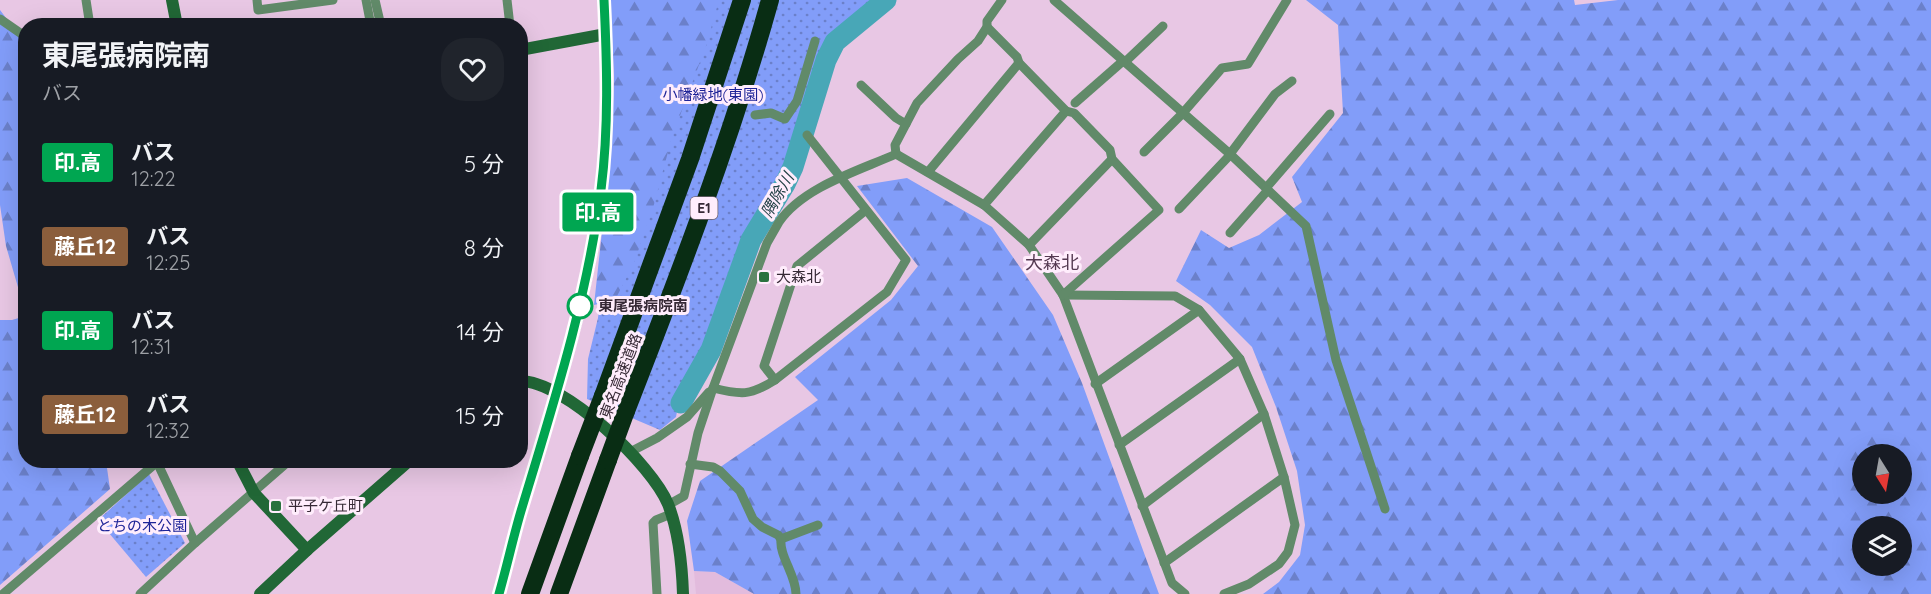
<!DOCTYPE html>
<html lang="ja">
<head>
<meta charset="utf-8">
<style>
	body { margin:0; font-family:Quicksand,"Noto Sans JP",sans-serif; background:#20242c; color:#f1f3f6; height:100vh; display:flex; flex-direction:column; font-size:22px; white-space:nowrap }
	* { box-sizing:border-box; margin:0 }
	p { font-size:20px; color:#9ea1a6 }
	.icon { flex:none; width:33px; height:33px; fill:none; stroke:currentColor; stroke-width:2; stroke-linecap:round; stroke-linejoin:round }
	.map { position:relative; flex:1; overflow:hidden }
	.details { position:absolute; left:18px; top:18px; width:510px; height:450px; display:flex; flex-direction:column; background:#171b24; border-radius:24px; box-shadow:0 6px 24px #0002 }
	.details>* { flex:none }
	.badge { padding:0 12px; border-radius:4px; font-size:21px; line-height:39px }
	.needle { width:39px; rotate:169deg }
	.tools { position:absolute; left:1852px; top:444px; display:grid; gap:12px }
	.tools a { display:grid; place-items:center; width:60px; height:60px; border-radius:50%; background:#171b24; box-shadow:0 6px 24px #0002; font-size:30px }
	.map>.badge { position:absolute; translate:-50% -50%; box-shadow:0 0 0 3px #fff }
	.round { display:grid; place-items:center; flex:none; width:63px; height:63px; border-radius:24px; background:#20242c }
	.summary { display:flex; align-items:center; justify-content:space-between; height:102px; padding:0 24px }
	h1 { font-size:28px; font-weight:700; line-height:45px }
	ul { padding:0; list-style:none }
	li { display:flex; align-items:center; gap:18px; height:84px; padding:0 24px }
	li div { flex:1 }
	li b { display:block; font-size:22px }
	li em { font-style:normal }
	li .badge { min-width:66px; font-weight:700; text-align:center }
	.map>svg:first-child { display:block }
	.built { fill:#e2bbdd }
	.green { fill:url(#green-dots) }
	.forest { fill:url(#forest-firs); fill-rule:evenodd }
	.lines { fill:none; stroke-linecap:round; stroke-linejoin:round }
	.river { stroke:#48a7b7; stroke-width:21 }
	.street { stroke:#618a69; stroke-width:9 }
	.secondary { stroke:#216736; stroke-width:12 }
	.highway { stroke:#092d14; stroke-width:18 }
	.highway-bridge { stroke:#092d14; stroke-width:18 }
	.line-casing { stroke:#fff; stroke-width:14 }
	.line { stroke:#00a651; stroke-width:9 }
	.poi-dot { fill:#2a723f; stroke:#ffedfc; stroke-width:2 }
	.stop-dot { fill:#fff; stroke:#00a651; stroke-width:3 }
	.labels { text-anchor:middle; stroke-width:6; stroke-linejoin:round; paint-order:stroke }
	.shield { fill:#ffedfc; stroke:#726471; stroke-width:1.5 }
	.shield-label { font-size:14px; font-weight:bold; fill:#362935 }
	.park-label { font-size:15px; fill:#1d2397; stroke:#ffedfc }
	.poi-label { font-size:15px; fill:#362935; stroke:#ffedfc; text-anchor:start }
	.stop-label { font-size:15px; font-weight:bold; fill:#362935; stroke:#ffedfc; text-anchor:start }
	.street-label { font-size:15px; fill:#362935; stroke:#ffedfc }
	.water-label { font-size:16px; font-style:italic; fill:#234146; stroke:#ffedfc }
	.quarter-label { font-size:18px; fill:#543951; stroke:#ffedfc }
</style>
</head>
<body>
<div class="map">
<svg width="1931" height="594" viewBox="0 0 1931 594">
	<defs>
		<pattern id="green-dots" width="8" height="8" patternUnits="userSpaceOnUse" patternTransform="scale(1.5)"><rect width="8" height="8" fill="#829df9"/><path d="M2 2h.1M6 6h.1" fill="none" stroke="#6b80ca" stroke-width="1.8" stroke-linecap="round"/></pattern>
		<pattern id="forest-firs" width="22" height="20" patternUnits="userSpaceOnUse" patternTransform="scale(1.5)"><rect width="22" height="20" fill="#829df9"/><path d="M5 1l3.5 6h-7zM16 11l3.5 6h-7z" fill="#6b80ca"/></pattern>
	</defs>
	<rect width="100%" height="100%" fill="#e8c7e4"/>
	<path class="built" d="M694,571l21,1 39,22h-58z"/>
	<g class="green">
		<path d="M617,0h274l-68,54 -42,130 -38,66 -36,99 -28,52 -3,16 -16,13 -73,-31 1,-40 10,-41 15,-127z"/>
		<path d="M149,474l36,69 -39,34 -48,-57z"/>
	</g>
	<g class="forest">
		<path d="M610,0h109l-13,46 -34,91 -19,71 -19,55 -19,37 -21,5 18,-166 2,-62z"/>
		<path d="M1306,0h268l1,5 43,-5h313v594h-668l16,-12 21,-27 5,-30 -8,-54 -21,-64 -24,-60 -42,-42 -34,-24 25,-51 28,18 30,-13 43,-33 -10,-25 51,-64 -5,-88zM1863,454h39v40h-39zM1863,526h39v40h-39z"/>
		<path d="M0,10l25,33 1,417 80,1 4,28 -110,96v-265h12l10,-3v-16l-16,-55 -6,-41z"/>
		<path d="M907,178l85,49 61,88 29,68 77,211h-405l-39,-22 -21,-1 -7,-50 13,-40 118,-81 -23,-23 96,-77 27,-34 -61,-80z"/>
	</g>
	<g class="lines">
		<path class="river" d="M681,403l30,-53 40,-110 34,-56 8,-17 33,-107 9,-18 51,-42"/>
		<g class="street">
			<path d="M86,0l4,26"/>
			<path d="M257,0l1,10 75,-10"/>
			<path d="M366,0l5,26"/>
			<path d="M375,0l6,26"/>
			<path d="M507,0l3,26"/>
			<path d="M1054,0l176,154 76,72 30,134 49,149"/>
			<path d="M0,19l26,18"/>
			<path d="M987,27l30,30 2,6"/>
			<path d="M1125,62l38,-36"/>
			<path d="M861,85l35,33 10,6"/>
			<path d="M1075,103l48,-42"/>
			<path d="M755,115l16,-2 14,6 12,-18 18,-60"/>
			<path d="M520,116l2,10 -2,19"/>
			<path d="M1144,152l38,-38 40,-46 26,-4 39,-64"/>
			<path d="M896,154l88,51 45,40 34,50 109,288 13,11"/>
			<path d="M896,154l-1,-9 22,-42 41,-44 20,-18 9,-14v-6l15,-21"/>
			<path d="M1230,154l45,-60 17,-13"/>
			<path d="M928,172l91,-109 47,48 -82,94"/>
			<path d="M1266,188l64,-74"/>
			<path d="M1179,209l51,-54"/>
			<path d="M1230,233l38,-43"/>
			<path d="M1029,245l83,-86"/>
			<path d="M1063,295l112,1 24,14 41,49 24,55 20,63 11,48 -7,27 -9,12 -30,20 -25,10"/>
			<path d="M1063,295l96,-85 -47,-51 -2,-9 -36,-37 -8,-2"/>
			<path d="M775,380l-11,-14 33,-100 69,-56"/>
			<path d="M1095,384l104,-74"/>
			<path d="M713,388c28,7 37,8 62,-8l112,-88 19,-32 -99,-125"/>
			<path d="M1119,445l121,-86"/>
			<path d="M630,452l27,-14 30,-21 22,-25"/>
			<path d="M156,460l39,83"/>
			<path d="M690,464l23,3 7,4 20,20 13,28 9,8 16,8 3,4 37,-14"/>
			<path d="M668,505l16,-9 14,-63 15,-45 54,-145c4,-7 8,-14 12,-21 24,-35 79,-51 117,-68"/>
			<path d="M1142,506l122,-92"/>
			<path d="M781,539c-2,17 15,36 15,55"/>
			<path d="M1164,563l120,-86"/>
			<path d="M3,594l153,-131"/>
			<path d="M140,594l55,-51 95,-83"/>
			<path d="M657,594l-4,-71 3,-3 15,-6"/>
		</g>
		<g class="secondary">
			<path d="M172,0l5,26"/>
			<path d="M520,50l86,-16"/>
			<path d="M520,381c45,0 132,84 148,123 11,28 14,60 15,90"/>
			<path d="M237,460l17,33 53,57"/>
			<path d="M260,594l47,-44 103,-90"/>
			<path d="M499,594c8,-28 14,-56 22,-83 32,-106 67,-211 80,-321 8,-63 6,-127 3,-190"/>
		</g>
		<g class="highway">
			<path d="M603,396l87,-237 52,-159"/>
			<path d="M626,411c53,-136 105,-271 144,-411"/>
			<path d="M530,594l50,-138"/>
			<path d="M559,594l49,-134"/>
		</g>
		<g class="highway-bridge">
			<path d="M580,456l23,-60"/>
			<path d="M608,460l18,-49"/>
		</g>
	</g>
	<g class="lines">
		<g class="line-casing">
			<path id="line" d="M499,594c8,-28 14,-56 22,-83 32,-106 66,-211 80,-321 8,-63 6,-127 3,-190"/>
		</g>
		<use href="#line" class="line"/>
	</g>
	<g class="poi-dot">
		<rect x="758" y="271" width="12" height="12" rx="3"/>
		<rect x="270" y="500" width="12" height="12" rx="3"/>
	</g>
	<circle class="stop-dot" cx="580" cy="306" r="12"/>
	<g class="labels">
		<rect class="shield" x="690.5" y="197" width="27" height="22" rx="4.5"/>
		<g class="shield-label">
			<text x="704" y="213">E1</text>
		</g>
		<g class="park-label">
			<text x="713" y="100">小幡緑地(東園)</text>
			<text x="142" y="531">とちの木公園</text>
		</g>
		<g class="poi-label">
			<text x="776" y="282">大森北</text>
			<text x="288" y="511">平子ケ丘町</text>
		</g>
		<g class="stop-label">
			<text x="598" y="311">東尾張病院南</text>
		</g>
		<g class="street-label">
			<text transform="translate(621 376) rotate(-69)" y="5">東名高速道路</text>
		</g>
		<g class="water-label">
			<text transform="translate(777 195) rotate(-60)" y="6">隅除川</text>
		</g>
		<g class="quarter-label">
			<text x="1052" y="269">大森北</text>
		</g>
	</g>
</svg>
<div class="tools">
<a><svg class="needle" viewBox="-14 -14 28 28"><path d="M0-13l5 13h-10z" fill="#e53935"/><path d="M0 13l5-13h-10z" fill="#9ea1a6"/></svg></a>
<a><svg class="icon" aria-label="layers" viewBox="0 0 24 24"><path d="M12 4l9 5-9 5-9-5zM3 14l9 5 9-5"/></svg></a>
</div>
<b class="badge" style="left:598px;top:212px;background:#00a651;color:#fff">印.高</b>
<section class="details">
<div class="summary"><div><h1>東尾張病院南</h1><p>バス</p></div><a class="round"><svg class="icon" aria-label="heart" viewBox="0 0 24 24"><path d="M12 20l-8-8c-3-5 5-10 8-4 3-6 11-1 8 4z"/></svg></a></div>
<ul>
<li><span class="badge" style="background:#00a651;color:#fff">印.高</span><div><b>バス</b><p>12:22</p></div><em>5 分</em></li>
<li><span class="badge" style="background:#8b5e3c;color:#fff">藤丘12</span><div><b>バス</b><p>12:25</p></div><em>8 分</em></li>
<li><span class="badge" style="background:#00a651;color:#fff">印.高</span><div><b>バス</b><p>12:31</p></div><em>14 分</em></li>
<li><span class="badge" style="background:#8b5e3c;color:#fff">藤丘12</span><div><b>バス</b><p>12:32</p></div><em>15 分</em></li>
</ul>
</section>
</div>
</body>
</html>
